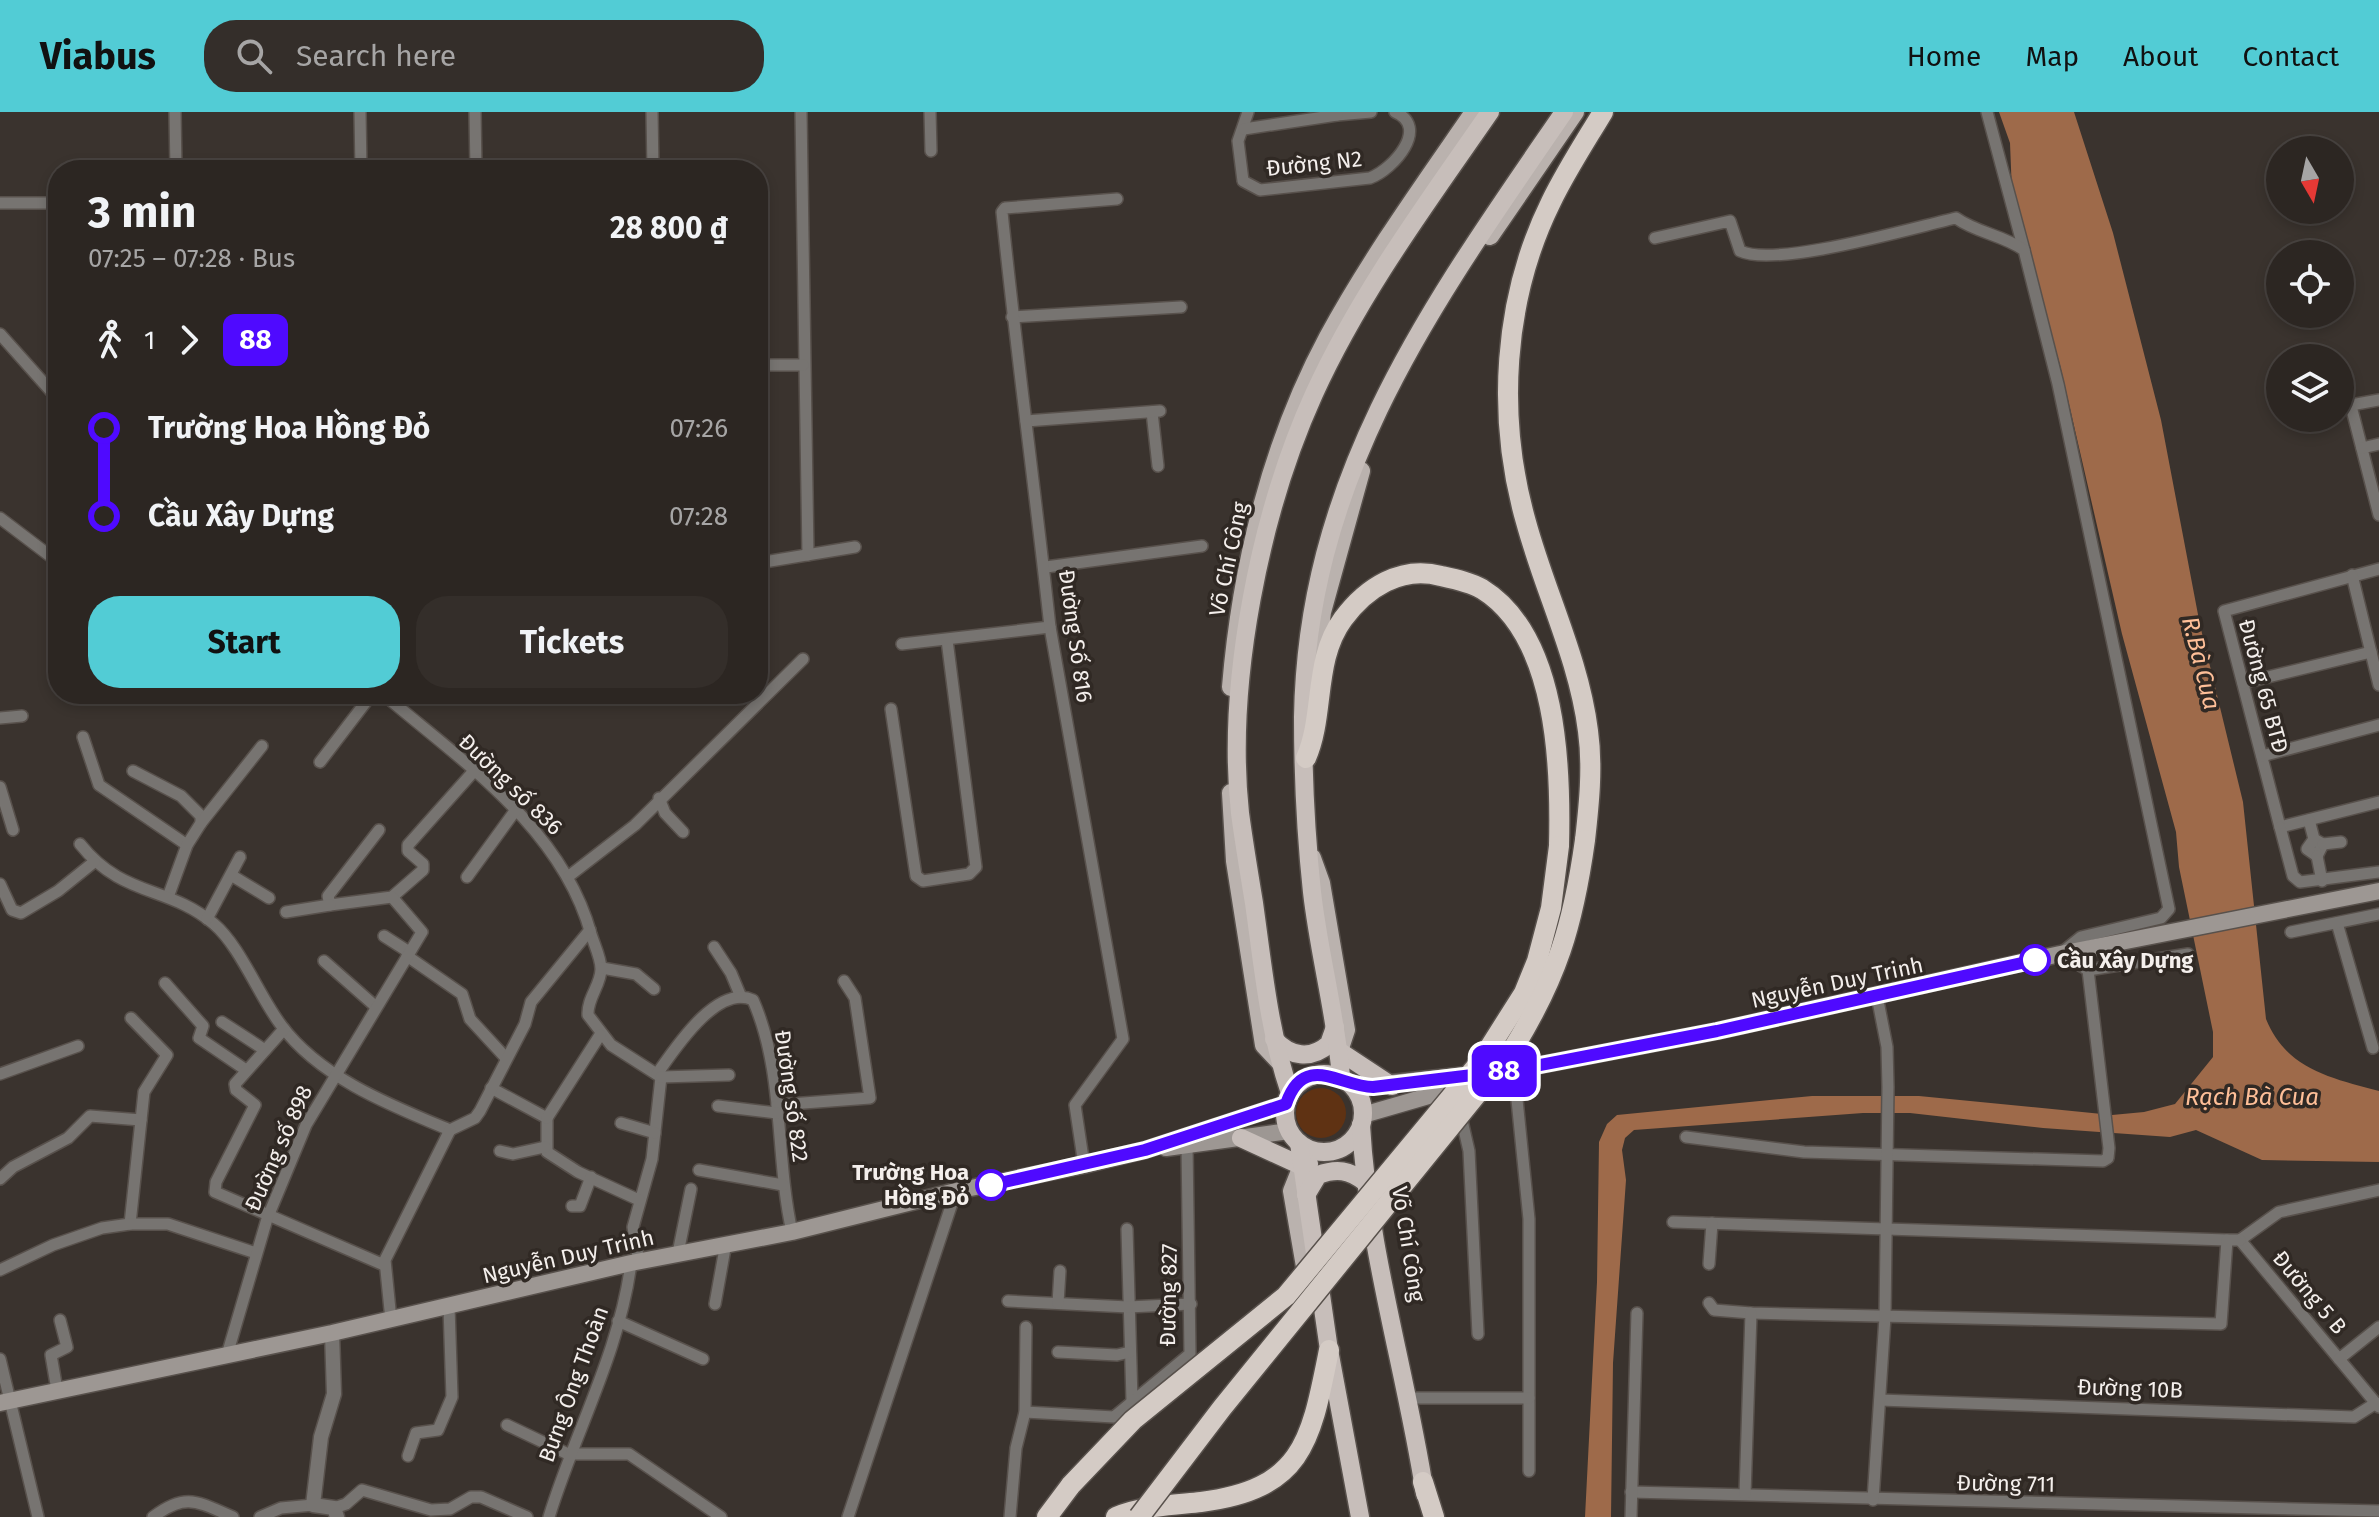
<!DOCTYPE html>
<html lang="en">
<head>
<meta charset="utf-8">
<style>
	body { margin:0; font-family:"Fira Sans",sans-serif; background:#342e2a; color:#f1f3f6; height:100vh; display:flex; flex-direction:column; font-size:30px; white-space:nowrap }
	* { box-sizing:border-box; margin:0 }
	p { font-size:26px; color:#a6a5a5 }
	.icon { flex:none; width:44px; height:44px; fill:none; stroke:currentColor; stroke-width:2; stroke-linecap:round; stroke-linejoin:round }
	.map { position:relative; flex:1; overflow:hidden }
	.sheet { position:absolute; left:48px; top:48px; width:720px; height:544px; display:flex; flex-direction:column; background:#2c2622; border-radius:32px; box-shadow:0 4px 12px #0003,0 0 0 2px #484340 }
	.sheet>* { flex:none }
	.badge { padding:0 16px; border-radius:12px; font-size:28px; line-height:52px }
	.needle { width:52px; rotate:171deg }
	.fabs { position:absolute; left:2266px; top:24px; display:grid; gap:16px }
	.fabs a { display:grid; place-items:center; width:88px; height:88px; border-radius:50%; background:#2c2622; box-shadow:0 4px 12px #0003,0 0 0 2px #484340; font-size:40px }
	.map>.badge { position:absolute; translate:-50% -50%; box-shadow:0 0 0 4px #fff }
	.legs { display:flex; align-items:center; gap:12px; height:88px; padding:0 40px; font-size:26px }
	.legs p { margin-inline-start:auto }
	.summary { display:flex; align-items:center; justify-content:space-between; height:136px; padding:0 40px }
	h1 { font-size:44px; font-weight:700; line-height:60px }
	.primary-button { display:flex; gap:16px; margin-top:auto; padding:16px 40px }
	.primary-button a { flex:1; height:92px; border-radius:32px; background:#52ccd5; color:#111; font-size:32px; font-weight:700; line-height:92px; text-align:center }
	.primary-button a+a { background:#342e2a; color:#f1f3f6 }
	ul { padding:0 40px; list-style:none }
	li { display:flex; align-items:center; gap:28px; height:88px; font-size:30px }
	li i { display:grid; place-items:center; width:12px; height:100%; margin:0 10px; background:currentColor }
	li i::after { content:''; width:20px; height:20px; margin:-10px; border:6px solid; border-radius:50%; background:#2c2622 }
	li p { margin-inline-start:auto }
	li:first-child i { background:linear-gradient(#0000 50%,currentColor 0) }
	li:last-child i { background:linear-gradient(currentColor 50%,#0000 0) }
	header { display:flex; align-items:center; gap:48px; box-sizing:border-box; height:112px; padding:0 40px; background:#52ccd5; color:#111 }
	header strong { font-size:38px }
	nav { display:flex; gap:44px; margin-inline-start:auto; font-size:28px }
	.search { width:560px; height:72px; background:#342e2a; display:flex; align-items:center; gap:20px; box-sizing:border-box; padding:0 28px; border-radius:32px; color:#a6a5a5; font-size:30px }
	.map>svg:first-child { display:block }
	.green { fill:#5f3213 }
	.water { fill:#9e6a4a }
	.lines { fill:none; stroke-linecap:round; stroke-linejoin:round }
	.minor-casing { stroke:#58514c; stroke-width:14 }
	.tertiary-casing { stroke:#58514c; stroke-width:17 }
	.secondary-casing { stroke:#58514c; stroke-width:19 }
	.primary-casing { stroke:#58514c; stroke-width:21 }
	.trunk-casing { stroke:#58514c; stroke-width:21 }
	.motorway-casing { stroke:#58514c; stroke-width:23 }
	.minor { stroke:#777471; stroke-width:11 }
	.tertiary { stroke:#777471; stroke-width:14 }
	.secondary { stroke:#9d9793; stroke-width:16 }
	.primary { stroke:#bab2ae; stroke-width:18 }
	.trunk { stroke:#c7beba; stroke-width:18 }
	.motorway { stroke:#d4cbc5; stroke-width:20 }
	.motorway-bridge-casing { stroke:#58514c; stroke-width:23; stroke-linecap:butt }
	.motorway-bridge { stroke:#d4cbc5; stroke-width:20 }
	.line-1-casing { stroke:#fff; stroke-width:18 }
	.line-1 { stroke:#4f0aff; stroke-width:12 }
	.stop-1-dot { fill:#fff; stroke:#4f0aff; stroke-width:4 }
	.labels { text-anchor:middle; stroke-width:7; stroke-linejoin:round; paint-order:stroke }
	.street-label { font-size:22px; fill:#f4efec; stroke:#302924 }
	.stop-label { font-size:22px; font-weight:bold; fill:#f4efec; stroke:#302924; text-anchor:start }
	.water-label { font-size:24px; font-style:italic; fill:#febf98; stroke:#302924 }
</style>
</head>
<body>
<header>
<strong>Viabus</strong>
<div class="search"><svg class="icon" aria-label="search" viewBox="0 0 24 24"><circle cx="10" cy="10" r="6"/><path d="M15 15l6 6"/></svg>Search here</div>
<nav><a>Home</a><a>Map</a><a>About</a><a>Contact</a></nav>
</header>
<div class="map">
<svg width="2379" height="1405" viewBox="0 0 2379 1405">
	<rect width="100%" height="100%" fill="#3a332e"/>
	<circle class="green" cx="1321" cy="1001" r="25"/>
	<path class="water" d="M1999,0h75l39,121 48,187 39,205 43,177 23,217c20,50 65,59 113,72v71l-117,-2 -66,-30 -26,7 -127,-9 -133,-15h-47l-229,17 -9,8 -3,12 4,30 -13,183 -2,154h-26l12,-235 2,-140 8,-18 10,-9 195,-19h107l193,19 32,-3 31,-8 38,-47v-25l-34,-165 -3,-35 -54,-198 -62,-269 -48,-172 -2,-50z"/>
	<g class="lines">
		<g class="minor-casing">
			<g id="minor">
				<path d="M175,0l1,58"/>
				<path d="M360,0l1,58"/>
				<path d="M475,0l1,58"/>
				<path d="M652,0l1,58"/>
				<path d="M801,0l7,443"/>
				<path d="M930,0l1,39"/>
				<path d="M1248,0l-10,29 5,40 17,9 110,-12c24,-9 60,-51 25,-66"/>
				<path d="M1337,0v3l34,-3"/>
				<path d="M1987,0l37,138"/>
				<path d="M1244,17l93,-14"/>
				<path d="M0,91h58"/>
				<path d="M1655,126l75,-17 10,30c36,17 172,-23 216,-33 21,15 47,17 68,32l34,134 111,525 -8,9 -80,19 -21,17 28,16 100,-16"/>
				<path d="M1012,205l169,-10"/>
				<path d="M0,222l58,65"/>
				<path d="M758,253h45"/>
				<path d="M2351,294l28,109"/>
				<path d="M2340,295l39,-7"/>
				<path d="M1152,300l6,54"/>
				<path d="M1026,309l134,-10"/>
				<path d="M2362,336l17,-4"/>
				<path d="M0,406l58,44"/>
				<path d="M758,451l97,-16"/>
				<path d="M1046,455l156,-21"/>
				<path d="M2379,457l-155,42 56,216 99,-25"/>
				<path d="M2352,463l27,110"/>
				<path d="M902,532l148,-17"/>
				<path d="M2243,571l128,-31"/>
				<path d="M150,582l12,4 11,-4"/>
				<path d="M383,582c80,68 179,134 208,240 3,10 10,24 10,35 0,16 -14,29 -13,46l23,30 50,32 -9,82 -19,68 6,35"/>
				<path d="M891,597l25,167 7,5 46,-7 7,-7 -29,-227"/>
				<path d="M0,606l22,-2"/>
				<path d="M83,625l16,48 88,60"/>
				<path d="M2262,644l117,-31"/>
				<path d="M320,650l52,-68"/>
				<path d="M133,659l48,25 20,20v7l-14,22 -19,52"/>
				<path d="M0,675l13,43"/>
				<path d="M659,686l6,15 18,19"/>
				<path d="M2309,708l5,19 9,5 -6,12 -10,-7 7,-10"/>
				<path d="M201,711l61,-77"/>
				<path d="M2280,715l13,49 7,6 79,-10"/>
				<path d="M379,718l-51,66 2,9 62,-8 31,-27v-6l-15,-13v-6l66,-74"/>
				<path d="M80,732c43,54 88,41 134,80 26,22 45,72 67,101 39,53 111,81 169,105"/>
				<path d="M2323,732l18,-2"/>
				<path d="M2317,744l5,25"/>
				<path d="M231,763l38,23"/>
				<path d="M569,764l66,-51 168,-166"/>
				<path d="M467,765l48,-66"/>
				<path d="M0,772l12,26 9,3 37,-22 36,-29"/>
				<path d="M286,800l44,-7"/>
				<path d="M207,807l33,-62"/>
				<path d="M2337,811l36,125"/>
				<path d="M2291,820l88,-18"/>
				<path d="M384,824l25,16"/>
				<path d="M714,835l17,26 10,24"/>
				<path d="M407,844l55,38 8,25 35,38"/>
				<path d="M324,849l51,45"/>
				<path d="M602,856l34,6 18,15"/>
				<path d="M165,871l38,43 -4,12 47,32"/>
				<path d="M222,910l43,28"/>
				<path d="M284,917l-49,55 1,6 19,15 -39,77 -1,10 169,73"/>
				<path d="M1514,958l15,149v252"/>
				<path d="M0,962l78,-28"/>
				<path d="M657,962c17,-24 60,-91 96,-74 32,73 22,156 39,232"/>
				<path d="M661,965l68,-2"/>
				<path d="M491,976l56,30v34l31,20 61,28"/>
				<path d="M777,993l93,-7 -15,-100 -11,-17"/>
				<path d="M718,994l59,7"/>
				<path d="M1460,1000l9,39 9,183"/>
				<path d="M547,1006l53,-83"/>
				<path d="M621,1011l34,10"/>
				<path d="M450,1018l25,-12 5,-7 45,-87 6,-22 59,-72"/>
				<path d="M1686,1025l118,15 299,9 5,-3 1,-10 -21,-178"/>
				<path d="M500,1039l13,3 32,-7"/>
				<path d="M1084,1053l-9,-60 48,-66 -73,-412c-15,-138 -34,-277 -48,-415l3,-4 112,-9"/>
				<path d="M699,1058l84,15"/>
				<path d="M0,1067l13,-12 55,-29 22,-22 51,4"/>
				<path d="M572,1094h8l11,-29"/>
				<path d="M1673,1110l554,18"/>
				<path d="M130,1112l14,-132 23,-37 -36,-37"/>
				<path d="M1127,1117l5,171"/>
				<path d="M2240,1128l139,167"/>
				<path d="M2240,1128l39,-28 100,-22"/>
				<path d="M678,1141l13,-64"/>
				<path d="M1709,1152l3,-41"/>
				<path d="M0,1158l53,-25 49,-17 28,-4h38l88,29"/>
				<path d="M1008,1189l120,6 63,-3"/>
				<path d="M1058,1191l2,-32"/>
				<path d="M1709,1191l5,7 37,3 470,11 6,-84h13"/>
				<path d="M715,1192l11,-61"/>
				<path d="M391,1208l-6,-60 65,-130"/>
				<path d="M618,1209l85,38"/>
				<path d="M1058,1240l59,3 13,-3"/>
				<path d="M227,1243l40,-136 39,-94 116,-193 -30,-35"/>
				<path d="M0,1247l38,158"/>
				<path d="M2339,1247l40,-32"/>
				<path d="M57,1278l-6,-35 16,-8 -7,-27"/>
				<path d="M1406,1286h123"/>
				<path d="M1880,1288l474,17 22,-14"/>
				<path d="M1025,1300l89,5 76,-63 -3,-208"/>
				<path d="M507,1313l61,29h61l92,63"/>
				<path d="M408,1344l8,-23 22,-3 14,-33 -3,-90"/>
				<path d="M1631,1380l748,19"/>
				<path d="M1745,1382l6,-181"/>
				<path d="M1873,1388l12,-183 3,-230 -1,-40 -10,-51"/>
				<path d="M334,1396l12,-4 16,-14 69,20 19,-1 21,-12h10l46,20"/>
				<path d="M153,1405c33,-25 45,-15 80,0"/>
				<path d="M260,1405l21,-9 32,-3"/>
				<path d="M549,1405c26,-85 71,-166 82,-254"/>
				<path d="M848,1405l108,-326"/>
				<path d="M1010,1405l6,-69 9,-36 1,-85"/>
				<path d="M1631,1405l6,-204"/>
			</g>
		</g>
		<g class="tertiary-casing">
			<path id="tertiary" d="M332,1221l2,61 -13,43 -8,68 21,3 3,9"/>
		</g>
		<g class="secondary-casing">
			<g id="secondary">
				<path d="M1354,975l160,-17 203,-39 343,-77 319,-63"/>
				<path d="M1363,1003l100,-29"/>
				<path d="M1166,1036l123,-17"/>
				<path d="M0,1291l332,-70 299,-70 161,-31 164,-41 128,-26 61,-15 141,-46"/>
			</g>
		</g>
		<g class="primary-casing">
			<g id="primary">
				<path d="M1490,124l85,-124"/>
				<path d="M1315,560l7,-60 39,-141"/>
				<path d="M1231,575c10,-120 40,-244 97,-350 43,-79 95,-151 146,-225"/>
				<path d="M1231,681l4,68 29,184 15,16"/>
				<path d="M1312,746l9,25 25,147 -7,21"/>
				<path d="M1302,1054l-10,25 16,93"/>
			</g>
		</g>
		<g class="trunk-casing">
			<g id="trunk">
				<path d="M1274,927c16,18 37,21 55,5l6,-17"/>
				<path d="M1339,939l53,35"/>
				<circle cx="1324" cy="1001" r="39"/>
				<path d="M1341,965c-5,-62 -22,-123 -29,-185 -6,-56 -9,-118 -9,-175 4,-243 130,-414 261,-605"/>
				<path d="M1290,981c-21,-61 -27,-126 -36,-190 -5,-30 -10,-60 -14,-90 -14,-130 20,-300 74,-419 46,-101 113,-191 176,-282"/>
				<path d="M1361,1013c7,126 45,246 64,369"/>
				<path d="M1241,1026l61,28 7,-2"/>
				<path d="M1299,1031l30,207 31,167"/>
				<path d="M1306,1083l12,-20c19,-7 31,-5 47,7"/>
			</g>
		</g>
		<g class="motorway-casing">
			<g id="motorway">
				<path d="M1306,646c19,-43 7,-98 37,-139 23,-31 58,-54 98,-43 14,3 29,6 41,13 76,47 79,179 77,257"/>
				<path d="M1585,728c4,-35 8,-73 3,-109 -9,-72 -43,-139 -62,-209 -30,-105 -23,-223 25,-320 15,-31 34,-60 52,-90"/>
				<path d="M1423,1370l11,35"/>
				<path d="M1047,1405l24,-32"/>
				<path d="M1116,1405c26,-11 57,-12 85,-15 103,-13 110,-62 128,-152"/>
			</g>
		</g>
		<use href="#minor" class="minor"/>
		<use href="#tertiary" class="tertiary"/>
		<use href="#secondary" class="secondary"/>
		<use href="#primary" class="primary"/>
		<use href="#trunk" class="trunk"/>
		<use href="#motorway" class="motorway"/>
		<g class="motorway-bridge-casing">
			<g id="motorway-bridge">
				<path d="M1071,1373l62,-65 153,-124 195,-235 43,-68 13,-32 14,-53 8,-62"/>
				<path d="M1139,1405l83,-109 289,-356c46,-74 62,-126 74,-212"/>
			</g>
		</g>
		<use href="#motorway-bridge" class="motorway-bridge"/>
	</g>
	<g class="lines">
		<g class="line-1-casing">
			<path id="line-1" d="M991,1073l154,-35 141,-46c18,-53 55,-17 87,-17l141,-17 203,-39 318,-71"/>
		</g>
		<use href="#line-1" class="line-1"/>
	</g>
	<g class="stop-1-dot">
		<circle cx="2035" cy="848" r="14"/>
		<circle cx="991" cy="1073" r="14"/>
	</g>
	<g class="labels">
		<g class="street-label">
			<text transform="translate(1314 51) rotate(-6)" y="8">Đường N2</text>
			<text transform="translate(1228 447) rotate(-78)" y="8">Võ Chí Công</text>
			<text transform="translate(1076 524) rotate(82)" y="8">Đường Số 816</text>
			<text transform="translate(2264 574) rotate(75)" y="8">Đường 65 BTĐ</text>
			<text transform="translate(511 672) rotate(44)" y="8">Đường số 836</text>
			<text transform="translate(1837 870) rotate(-12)" y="8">Nguyễn Duy Trinh</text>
			<text transform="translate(792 984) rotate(82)" y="8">Đường số 822</text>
			<text transform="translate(278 1036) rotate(-66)" y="8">Đường số 898</text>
			<text transform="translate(1409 1132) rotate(81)" y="8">Võ Chí Công</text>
			<text transform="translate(568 1144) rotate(-13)" y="8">Nguyễn Duy Trinh</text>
			<text transform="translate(2310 1180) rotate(50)" y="8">Đường 5 B</text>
			<text transform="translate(1168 1183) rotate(-89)" y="8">Đường 827</text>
			<text transform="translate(573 1272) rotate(-70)" y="8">Bưng Ông Thoàn</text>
			<text transform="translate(2130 1276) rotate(2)" y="8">Đường 10B</text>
			<text transform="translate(2006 1371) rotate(1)" y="8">Đường 711</text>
		</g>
		<g class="stop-label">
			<text x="2057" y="856">Cầu Xây Dựng</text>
			<text x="969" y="1068" text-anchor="end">Trường Hoa<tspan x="969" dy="25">Hồng Đỏ</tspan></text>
		</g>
		<g class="water-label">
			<text transform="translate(2201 551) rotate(76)" y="8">R.Bà Cua</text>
			<text x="2252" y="993">Rạch Bà Cua</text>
		</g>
	</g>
</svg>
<div class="fabs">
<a><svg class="needle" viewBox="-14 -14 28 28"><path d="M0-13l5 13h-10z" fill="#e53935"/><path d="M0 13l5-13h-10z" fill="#a6a5a5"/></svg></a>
<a><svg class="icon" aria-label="locate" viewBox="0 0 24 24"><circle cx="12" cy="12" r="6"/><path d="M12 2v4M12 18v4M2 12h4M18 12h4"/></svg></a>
<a><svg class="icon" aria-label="layers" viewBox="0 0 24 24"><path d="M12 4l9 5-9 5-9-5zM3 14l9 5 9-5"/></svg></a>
</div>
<b class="badge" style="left:1504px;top:959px;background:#4f0aff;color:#fff">88</b>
<section class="sheet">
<div class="summary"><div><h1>3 min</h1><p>07:25 – 07:28 · Bus</p></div><b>28 800 ₫</b></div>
<div class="legs"><svg class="icon" aria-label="walk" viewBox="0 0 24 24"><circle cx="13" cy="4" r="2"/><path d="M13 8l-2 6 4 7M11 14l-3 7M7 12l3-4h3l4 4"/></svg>1<svg class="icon" aria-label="forward" viewBox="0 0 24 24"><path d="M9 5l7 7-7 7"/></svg><b class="badge" style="background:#4f0aff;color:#fff">88</b></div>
<ul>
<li><i style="color:#4f0aff"></i><b>Trường Hoa Hồng Đỏ</b><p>07:26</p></li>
<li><i style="color:#4f0aff"></i><b>Cầu Xây Dựng</b><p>07:28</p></li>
</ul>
<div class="primary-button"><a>Start</a><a>Tickets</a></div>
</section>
</div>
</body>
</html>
